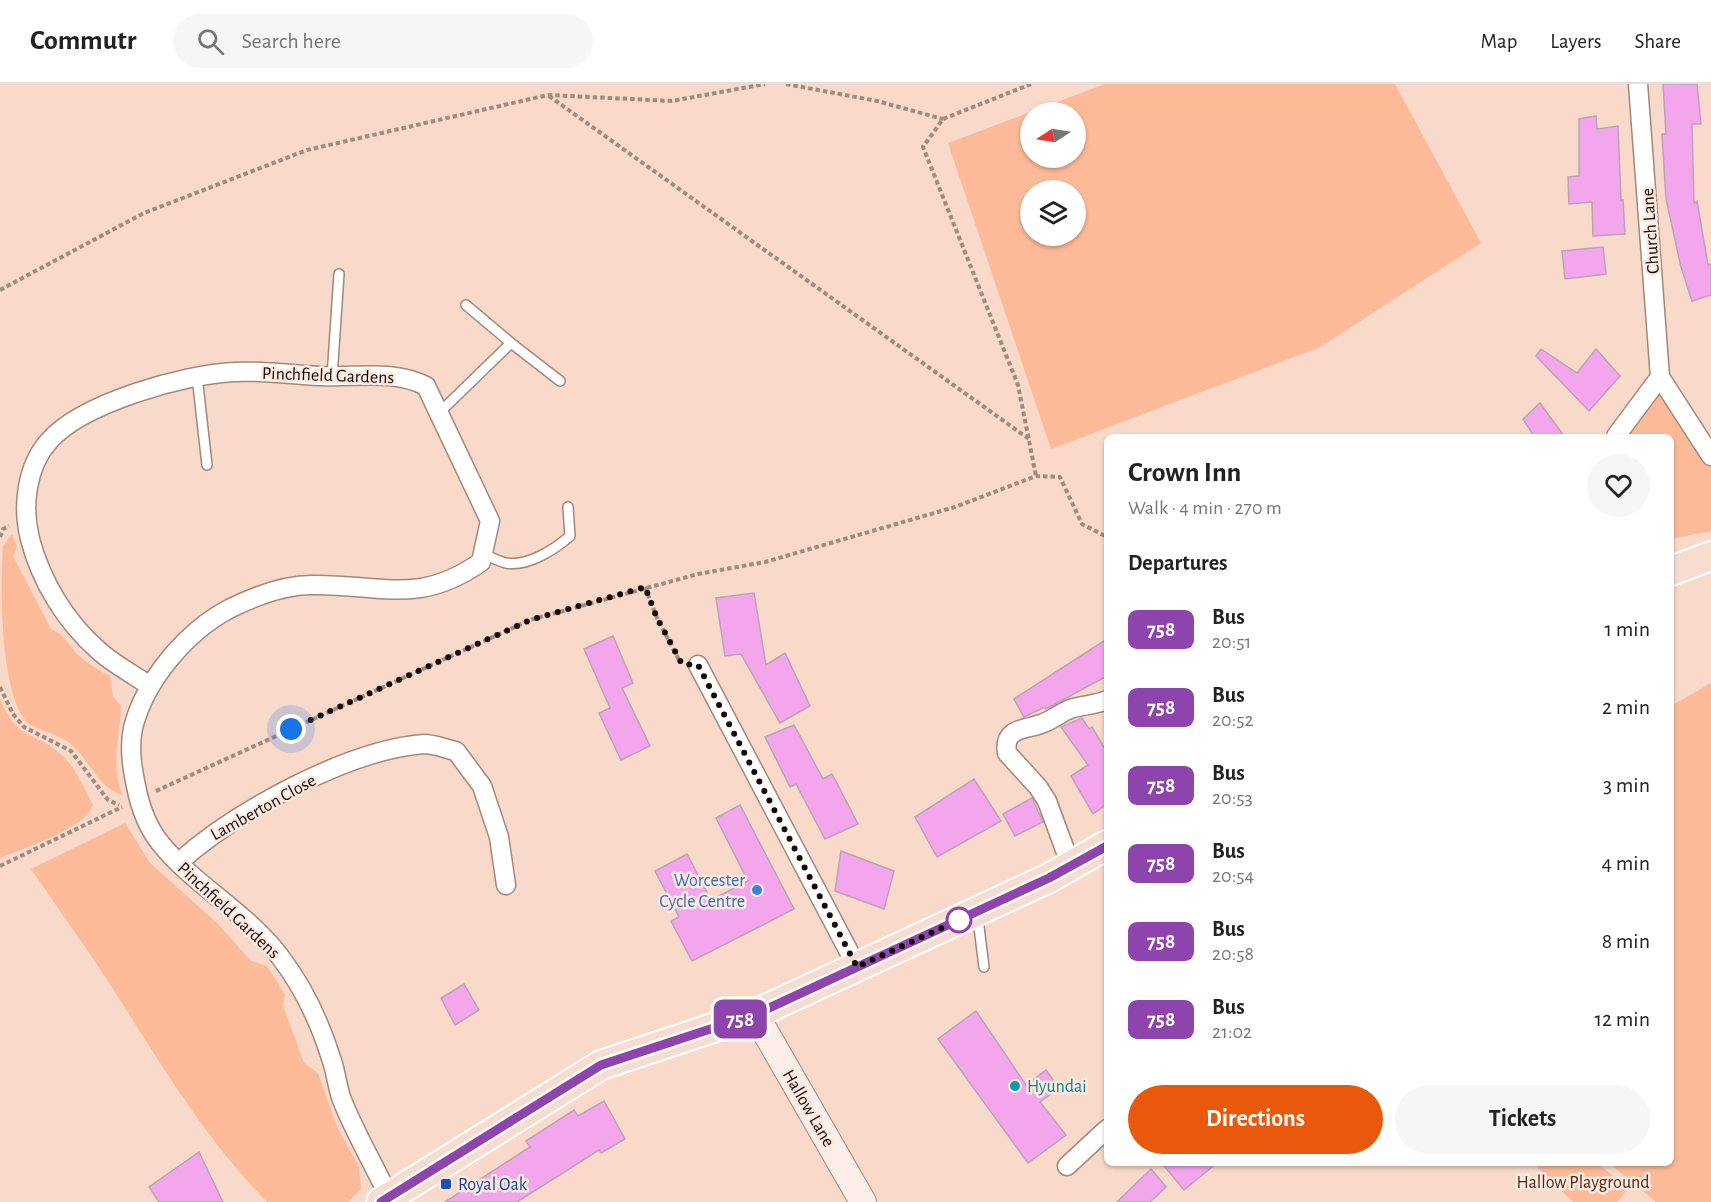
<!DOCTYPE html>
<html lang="en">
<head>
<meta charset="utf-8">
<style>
	body { margin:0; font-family:"Alegreya Sans",sans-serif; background:#f6f6f6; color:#222; height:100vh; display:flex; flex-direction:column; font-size:22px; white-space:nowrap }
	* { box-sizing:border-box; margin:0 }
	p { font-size:20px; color:#767676 }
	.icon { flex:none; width:33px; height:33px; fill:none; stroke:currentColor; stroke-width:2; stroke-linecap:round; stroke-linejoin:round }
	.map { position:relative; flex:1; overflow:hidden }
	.side { position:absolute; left:1104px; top:350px; width:570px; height:732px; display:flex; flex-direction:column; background:#fff; border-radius:9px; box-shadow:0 2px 4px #0004 }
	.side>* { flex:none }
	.badge { padding:0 12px; border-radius:9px; font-size:21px; line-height:39px }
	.needle { width:39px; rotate:258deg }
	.buttons { position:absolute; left:1020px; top:18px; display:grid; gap:12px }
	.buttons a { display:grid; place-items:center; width:66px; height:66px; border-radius:50%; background:#fff; box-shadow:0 2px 4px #0004; font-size:30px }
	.you { position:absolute; width:30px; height:30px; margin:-15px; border:4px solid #fff; border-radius:50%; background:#1a73e8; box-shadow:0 0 0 9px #1a73e833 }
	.map>.badge { position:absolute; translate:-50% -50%; box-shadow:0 0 0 3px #fff }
	h2 { padding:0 24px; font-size:22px; line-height:54px }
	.round { display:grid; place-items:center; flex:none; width:63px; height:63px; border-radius:32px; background:#f6f6f6 }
	.overview { display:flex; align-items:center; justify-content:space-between; height:102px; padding:0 24px }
	h1 { font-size:28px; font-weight:700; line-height:45px }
	.action { display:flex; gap:12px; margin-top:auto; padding:12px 24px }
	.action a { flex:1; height:69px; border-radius:36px; background:#ea580c; color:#fff; font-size:24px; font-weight:700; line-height:69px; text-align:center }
	.action a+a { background:#f6f6f6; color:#222 }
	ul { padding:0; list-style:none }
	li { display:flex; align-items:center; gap:18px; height:78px; padding:0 24px }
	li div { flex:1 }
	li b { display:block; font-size:22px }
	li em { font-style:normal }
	li .badge { min-width:66px; font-weight:700; text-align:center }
	header { display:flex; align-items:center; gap:36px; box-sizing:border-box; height:84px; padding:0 30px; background:#fff; border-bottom:2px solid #e0e0e0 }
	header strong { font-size:28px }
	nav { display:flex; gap:33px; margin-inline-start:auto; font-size:21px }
	.search { width:420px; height:54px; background:#f6f6f6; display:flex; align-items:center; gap:15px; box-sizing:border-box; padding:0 21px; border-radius:33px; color:#767676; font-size:22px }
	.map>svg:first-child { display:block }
	.green { fill:#fdba98; fill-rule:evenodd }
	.building { fill:#f4a6ec; stroke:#bba3b8; stroke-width:1.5 }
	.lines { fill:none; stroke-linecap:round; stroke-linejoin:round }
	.lane-casing { stroke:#a3887a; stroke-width:12 }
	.street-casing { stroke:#a3887a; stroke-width:21 }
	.secondary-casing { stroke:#a3887a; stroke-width:28 }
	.primary-casing { stroke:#fff; stroke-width:32 }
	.path { stroke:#a18a7f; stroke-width:4; stroke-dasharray:4.5 3; stroke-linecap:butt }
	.lane { stroke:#fff; stroke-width:9 }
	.street { stroke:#fff; stroke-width:18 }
	.secondary { stroke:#fbeee8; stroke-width:26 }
	.primary { stroke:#f7dcd2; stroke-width:28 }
	.line-casing { stroke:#fff; stroke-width:14 }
	.line { stroke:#8e44ad; stroke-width:9 }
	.walk { stroke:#140a06; stroke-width:6; stroke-dasharray:0 10.8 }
	.shop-dot { fill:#3f7fe0; stroke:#fce9e0; stroke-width:2 }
	.stop-dot { fill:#fff; stroke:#8e44ad; stroke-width:3 }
	.culture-dot { fill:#0f9aa8; stroke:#fce9e0; stroke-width:2 }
	.transit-dot { fill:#1a4fb4; stroke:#fce9e0; stroke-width:2 }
	.labels { text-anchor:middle; stroke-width:5; stroke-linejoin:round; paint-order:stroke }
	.street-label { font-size:18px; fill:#140a06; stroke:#fce9e0 }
	.shop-label { font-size:18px; fill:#366cbe; stroke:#fce9e0; text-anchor:end }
	.culture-label { font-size:18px; fill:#0d838f; stroke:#fce9e0; text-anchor:start }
	.park-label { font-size:18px; fill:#4e2915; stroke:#fce9e0 }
	.transit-label { font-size:18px; fill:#164399; stroke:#fce9e0; text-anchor:start }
</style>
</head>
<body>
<header>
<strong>Commutr</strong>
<div class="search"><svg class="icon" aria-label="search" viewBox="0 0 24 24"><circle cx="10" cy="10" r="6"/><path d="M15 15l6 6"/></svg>Search here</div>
<nav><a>Map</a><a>Layers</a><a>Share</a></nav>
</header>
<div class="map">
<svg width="1711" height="1118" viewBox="0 0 1711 1118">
	<rect width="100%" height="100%" fill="#f8d9ca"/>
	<g class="green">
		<path d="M1105,0h290l86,159 -161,104 -269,102 -103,-306zM1076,28v46h-46v-46zM1076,106v46h-46v-46z"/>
		<path d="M1660,293l51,90v64l-40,8v-103h-55z"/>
		<path d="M12,450l5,13 -4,9 38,73c14,6 17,15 27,26 10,9 21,15 32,21l3,21 8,9c-1,38 -11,51 1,89 -25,-8 -32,-35 -51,-51 -12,-10 -29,-12 -42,-20 -29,-26 -29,-136 -26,-178z"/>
		<path d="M1711,599v519h-55l-47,-39 62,-1v-456z"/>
		<path d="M0,615c19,46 37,31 64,58 13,13 20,32 29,48 -9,25 -70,43 -93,53z"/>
		<path d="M125,739l25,40 67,60 34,38 16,5 18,29 -2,11 21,57 14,10 19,54 22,40 2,22 -13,13h-81c-68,-70 -111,-147 -163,-227 -24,-36 -49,-71 -73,-106z"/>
		<path d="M1540,1079h57l32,25 -12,14h-44l-36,-35z"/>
	</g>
	<g class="building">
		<path d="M1663,0h34l4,40h-9l2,79 3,-2 11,64 3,-1v31l-19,6 -11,-34 -15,-68 -4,-65h4z"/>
		<path d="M1596,32l1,13 21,-3 3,74h2l2,34 -32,2 -1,-34 -23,2 -1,-27 11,-1v-57z"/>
		<path d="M1603,163l3,27 -41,5 -3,-28z"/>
		<path d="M1541,265l36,24 19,-24 24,27 -31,35 -53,-55z"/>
		<path d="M1540,319l24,33h-30l-11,-17z"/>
		<path d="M754,509l12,72 19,-12 25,53 -30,17 -39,-69 -16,2 -9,-58z"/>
		<path d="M613,552l20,47 -11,5 28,58 -29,14 -22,-47 11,-5 -26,-59z"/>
		<path d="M1107,555v37l-61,33 -1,-2 -21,10 -10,-18z"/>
		<path d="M1082,634l7,11 3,-2 15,25v52l-14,10 -22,-38 17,-11 -27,-38z"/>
		<path d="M794,641l29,54 9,-5 26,50 -33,15 -29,-55 -6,3 -25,-50z"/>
		<path d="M974,695l27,42 -64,36 -22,-40z"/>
		<path d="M1032,714l11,24 -28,14 -12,-22z"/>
		<path d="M740,721l54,104 -102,52 -21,-40 8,-4 -24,-46 32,-17 24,46 37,-19 -32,-63z"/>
		<path d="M841,767l53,20 -10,38 -49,-18z"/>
		<path d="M464,900l15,26 -24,15 -14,-27z"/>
		<path d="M976,927l50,74 20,-15 13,18 -19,14 26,33 -38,28 -90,-124z"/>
		<path d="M604,1017l21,38 -24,14 -2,-3 -82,52h-72l85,-55 -4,-6 48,-31 4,6z"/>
		<path d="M199,1068l24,50h-64l-10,-15z"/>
		<path d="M1161,1078h57l-34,28z"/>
		<path d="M1151,1085l15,18 -16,15h-33z"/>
	</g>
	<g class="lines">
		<g class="lane-casing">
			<g id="lane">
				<path d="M466,221l45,38"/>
				<path d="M197,292l10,89"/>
				<path d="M332,293l7,-103"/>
				<path d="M439,329l72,-70 49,38"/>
				<path d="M484,470c6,3 14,7 22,9 21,4 48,-13 64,-27l-2,-29"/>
				<path d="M974,832l5,11 5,40"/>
			</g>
		</g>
		<g class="street-casing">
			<g id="street">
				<path d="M1638,0l22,293 51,79"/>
				<path d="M1616,352l44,-59"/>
				<path d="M698,581l159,302"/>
				<path d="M150,602c-17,-12 -37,-22 -52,-36 -33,-29 -57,-69 -68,-111 -8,-32 -4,-72 19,-98 33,-38 136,-67 185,-69 28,-2 57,3 86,4 37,2 72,-7 106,10l64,135 -9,41c-63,44 -100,22 -169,23 -27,0 -59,12 -83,24 -43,23 -84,71 -96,119 -4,20 -1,39 3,58 4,21 11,41 25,58 34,42 89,71 120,114 22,29 39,65 50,100 5,13 6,29 11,42 13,33 32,65 47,97"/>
				<path d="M179,778c56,-50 168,-112 245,-118 10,0 22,5 32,7l26,35 17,51 7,48"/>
				<path d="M1071,782l-24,-65 -9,-14 -31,-34c-4,-25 17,-23 34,-29 10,-3 19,-11 29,-15 12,-4 26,-4 37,-9"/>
				<path d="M1067,1082l40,-37"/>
			</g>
		</g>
		<g class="secondary-casing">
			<path id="secondary" d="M755,930l108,188"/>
		</g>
		<g class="primary-casing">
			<g id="primary">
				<path d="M1671,487l40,-15"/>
				<path d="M381,1118l220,-137 154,-51 294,-136 58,-33"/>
			</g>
		</g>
		<g class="path">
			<path d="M786,0l91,17 66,18"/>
			<path d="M1031,0l-88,35 -20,28 95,238 18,91"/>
			<path d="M549,12l480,343"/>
			<path d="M0,206l144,-77 163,-63 241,-55 124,6 93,-17"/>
			<path d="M0,453l3,-8 6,-3"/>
			<path d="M645,503l12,31 22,42"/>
			<path d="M0,603l13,27 11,13 47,24 37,49 11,5"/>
			<path d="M156,707l374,-171 168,-46 67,-12 190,-55 81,-31 24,1 22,47 25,13"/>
			<path d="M0,782l122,-59"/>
		</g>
		<use href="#lane" class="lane"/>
		<use href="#street" class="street"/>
		<use href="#secondary" class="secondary"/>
		<use href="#primary" class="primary"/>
	</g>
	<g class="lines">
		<g class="line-casing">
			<path id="line" d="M381,1118l220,-137 155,-51 293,-136 58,-32"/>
		</g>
		<use href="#line" class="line"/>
		<path class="walk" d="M291,645l239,-109 115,-33 12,31 25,46 16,1 159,302 102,-47"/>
	</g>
	<circle class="shop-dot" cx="757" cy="806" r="6"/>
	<circle class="stop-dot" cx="959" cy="836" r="12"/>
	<circle class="culture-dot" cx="1015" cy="1002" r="6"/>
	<rect class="transit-dot" x="440" y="1094" width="12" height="12" rx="3"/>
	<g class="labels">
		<g class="street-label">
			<text transform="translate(1650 147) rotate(-94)" y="6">Church Lane</text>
			<text transform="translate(328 291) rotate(2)" y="6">Pinchfield Gardens</text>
			<text transform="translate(263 723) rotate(-29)" y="6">Lamberton Close</text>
			<text transform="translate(229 826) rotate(43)" y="6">Pinchfield Gardens</text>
			<text transform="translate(809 1024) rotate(60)" y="6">Hallow Lane</text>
		</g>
		<g class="shop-label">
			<text x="745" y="802">Worcester<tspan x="745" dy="21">Cycle Centre</tspan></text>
		</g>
		<g class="culture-label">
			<text x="1027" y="1008">Hyundai</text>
		</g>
		<g class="park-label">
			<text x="1583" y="1104">Hallow Playground</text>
		</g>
		<g class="transit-label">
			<text x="458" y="1106">Royal Oak</text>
		</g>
	</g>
</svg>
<div class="buttons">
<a><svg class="needle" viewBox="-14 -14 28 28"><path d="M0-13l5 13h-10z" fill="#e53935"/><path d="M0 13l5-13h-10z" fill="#767676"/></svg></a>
<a><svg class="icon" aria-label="layers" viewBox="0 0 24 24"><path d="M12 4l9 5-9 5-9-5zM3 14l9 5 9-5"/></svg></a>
</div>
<div class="you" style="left:291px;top:645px"></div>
<b class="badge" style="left:740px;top:935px;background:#8e44ad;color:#fff">758</b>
<section class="side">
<div class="overview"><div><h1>Crown Inn</h1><p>Walk · 4 min · 270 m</p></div><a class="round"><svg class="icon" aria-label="heart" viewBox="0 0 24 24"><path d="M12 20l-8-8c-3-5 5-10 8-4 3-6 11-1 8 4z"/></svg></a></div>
<h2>Departures</h2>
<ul>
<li><span class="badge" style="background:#8e44ad;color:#fff">758</span><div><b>Bus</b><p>20:51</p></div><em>1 min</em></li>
<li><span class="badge" style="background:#8e44ad;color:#fff">758</span><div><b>Bus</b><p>20:52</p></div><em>2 min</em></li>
<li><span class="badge" style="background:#8e44ad;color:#fff">758</span><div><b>Bus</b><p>20:53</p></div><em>3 min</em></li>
<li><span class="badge" style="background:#8e44ad;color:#fff">758</span><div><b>Bus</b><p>20:54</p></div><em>4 min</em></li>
<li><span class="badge" style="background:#8e44ad;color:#fff">758</span><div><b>Bus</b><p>20:58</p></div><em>8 min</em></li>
<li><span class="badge" style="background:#8e44ad;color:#fff">758</span><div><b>Bus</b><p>21:02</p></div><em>12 min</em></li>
</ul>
<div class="action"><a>Directions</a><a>Tickets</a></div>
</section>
</div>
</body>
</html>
